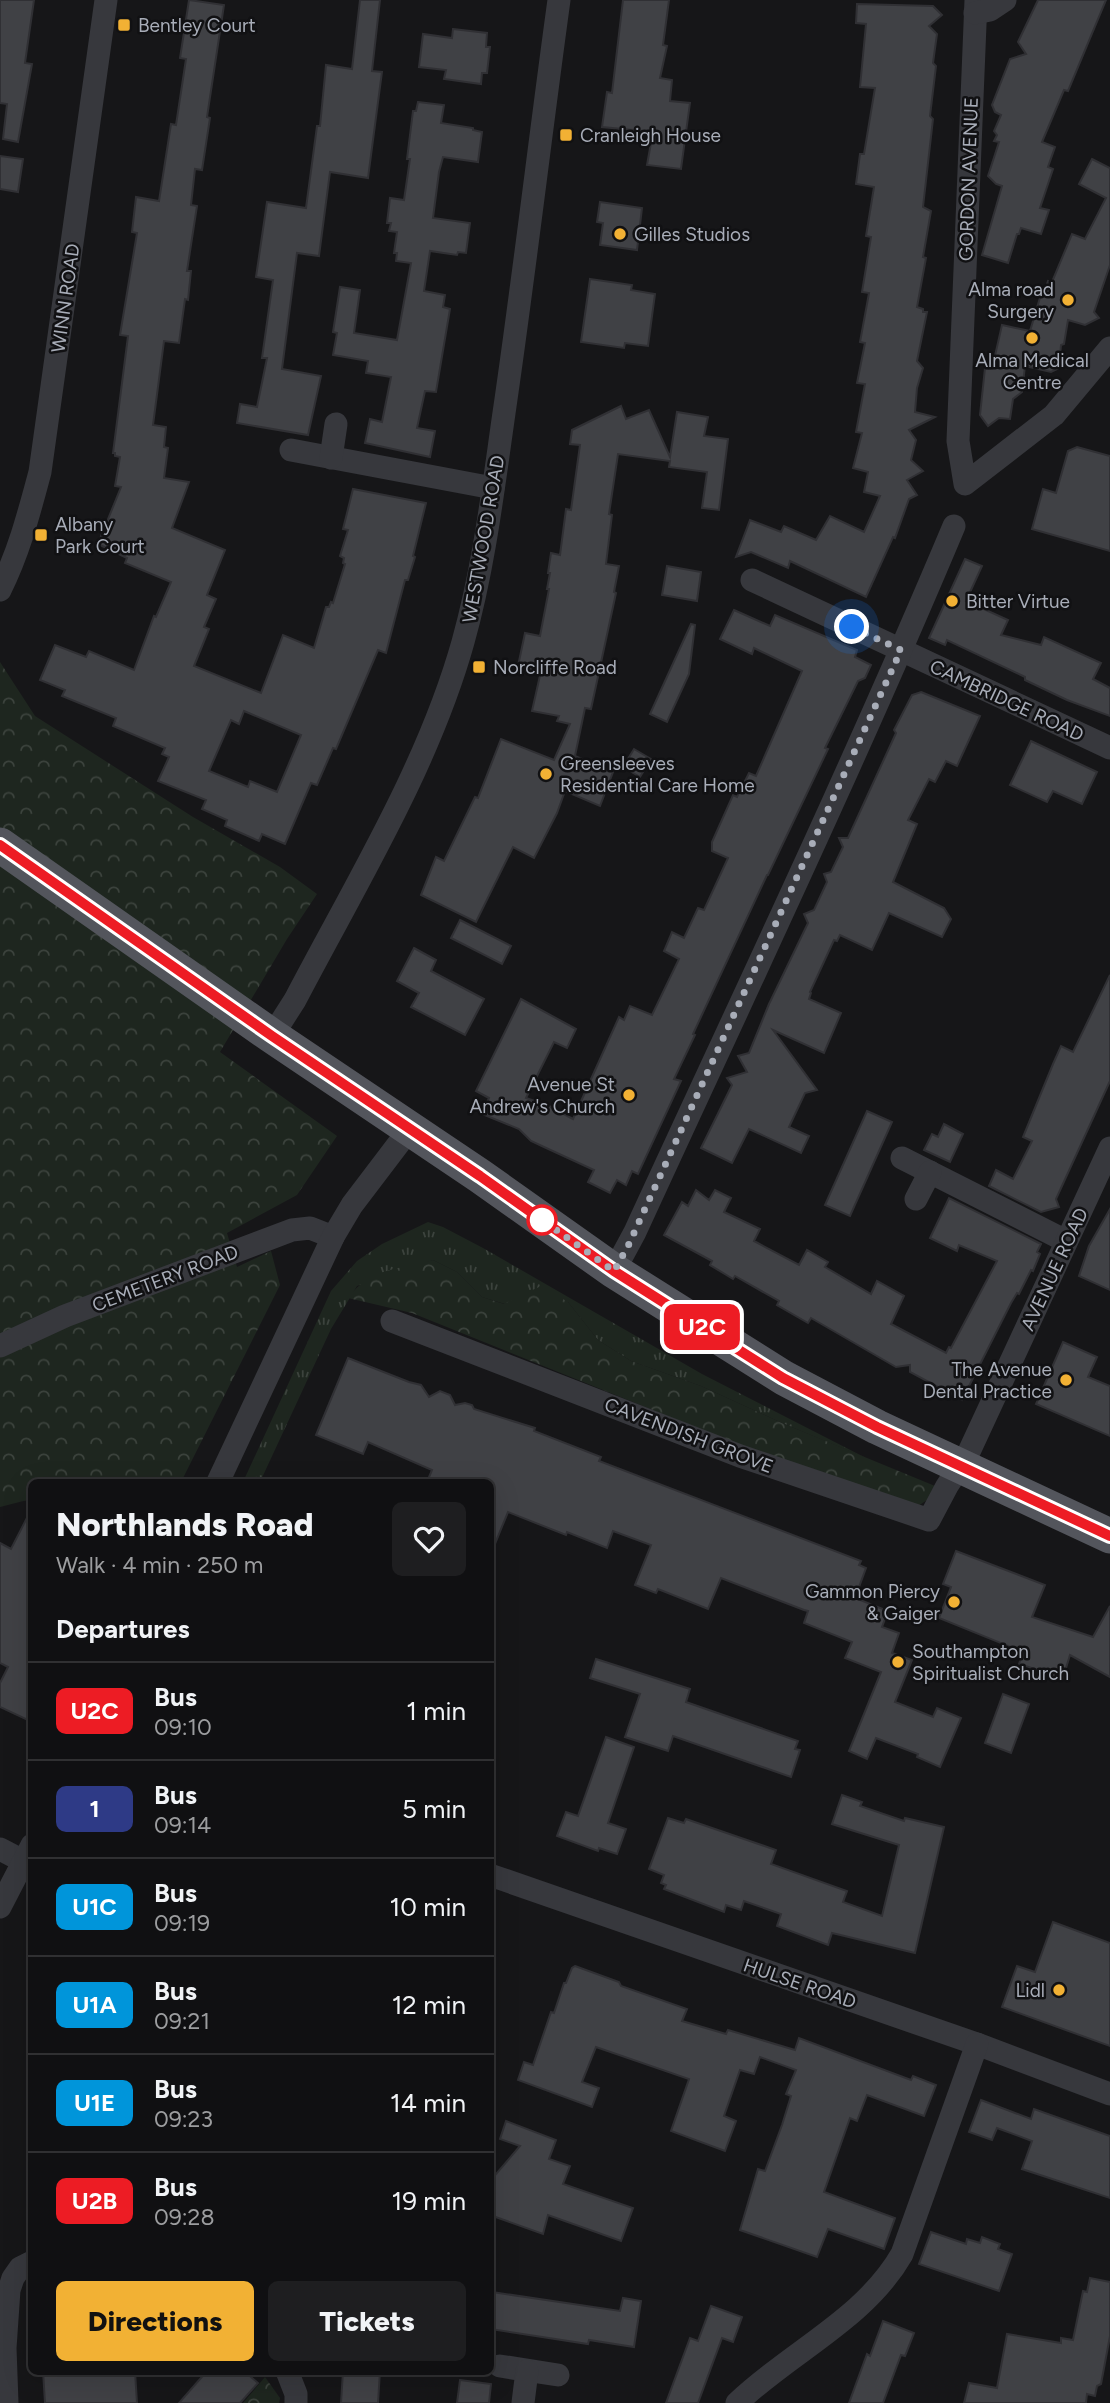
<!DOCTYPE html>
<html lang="en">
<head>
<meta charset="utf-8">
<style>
	body { margin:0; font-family:Figtree,sans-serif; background:#1e1e20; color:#f1f3f6; height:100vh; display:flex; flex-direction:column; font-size:26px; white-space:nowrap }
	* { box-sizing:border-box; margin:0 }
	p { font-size:23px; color:#9c9d9f }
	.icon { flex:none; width:38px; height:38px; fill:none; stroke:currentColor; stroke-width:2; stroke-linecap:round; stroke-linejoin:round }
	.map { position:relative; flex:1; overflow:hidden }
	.details { position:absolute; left:28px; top:1479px; width:466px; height:896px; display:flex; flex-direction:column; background:#101012; border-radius:10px; box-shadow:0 7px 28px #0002,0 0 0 2px #303032 }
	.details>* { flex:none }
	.badge { padding:0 14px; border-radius:10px; font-size:24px; line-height:46px }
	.you { position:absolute; width:35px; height:35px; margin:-18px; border:5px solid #fff; border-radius:50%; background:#1a73e8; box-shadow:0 0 0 10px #1a73e833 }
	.map>.badge { position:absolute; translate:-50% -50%; box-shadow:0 0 0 4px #fff }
	h2 { padding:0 28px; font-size:26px; line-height:63px }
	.round { display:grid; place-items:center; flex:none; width:74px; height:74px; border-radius:10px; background:#1e1e20 }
	.summary { display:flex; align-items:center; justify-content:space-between; height:119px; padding:0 28px }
	h1 { font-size:33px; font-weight:800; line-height:52px }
	.primary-button { display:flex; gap:14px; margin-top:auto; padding:14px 28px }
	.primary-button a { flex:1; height:80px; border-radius:10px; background:#f2b134; color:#111; font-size:28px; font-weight:800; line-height:80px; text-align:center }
	.primary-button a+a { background:#1e1e20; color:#f1f3f6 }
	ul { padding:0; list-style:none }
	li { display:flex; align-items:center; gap:21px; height:98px; padding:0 28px; border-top:2px solid #303032 }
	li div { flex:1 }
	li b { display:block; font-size:26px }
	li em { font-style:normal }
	li .badge { min-width:77px; font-weight:700; text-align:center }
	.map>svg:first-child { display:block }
	.grass { fill:url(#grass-tufts) }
	.forest { fill:url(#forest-crowns) }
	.building { fill:#404145; stroke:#303034; stroke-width:2; fill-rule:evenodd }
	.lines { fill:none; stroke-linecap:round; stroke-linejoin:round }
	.street { stroke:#37383d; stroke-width:23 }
	.primary { stroke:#53555c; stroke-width:35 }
	.line-casing { stroke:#fff; stroke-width:16 }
	.line { stroke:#ed1c24; stroke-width:10 }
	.walk { stroke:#a8adb8; stroke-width:7; stroke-dasharray:0 12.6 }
	.poi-dot { fill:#f2b134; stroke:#111113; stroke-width:2.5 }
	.stop-dot { fill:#fff; stroke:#ed1c24; stroke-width:3.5 }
	.labels { text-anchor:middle; stroke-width:5; stroke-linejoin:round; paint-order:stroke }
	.poi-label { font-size:19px; fill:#a8adb8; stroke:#111113; text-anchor:start }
	.street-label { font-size:19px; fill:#a8adb8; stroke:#111113 }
</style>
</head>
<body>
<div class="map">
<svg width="1110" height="2403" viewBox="0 0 1110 2403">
	<defs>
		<pattern id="grass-tufts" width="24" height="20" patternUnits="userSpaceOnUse" patternTransform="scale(1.75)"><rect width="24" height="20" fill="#1e261f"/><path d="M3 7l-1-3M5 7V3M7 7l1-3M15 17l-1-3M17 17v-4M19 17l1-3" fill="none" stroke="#3c433d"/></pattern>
		<pattern id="forest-crowns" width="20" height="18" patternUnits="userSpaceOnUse" patternTransform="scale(1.75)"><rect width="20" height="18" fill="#1e261f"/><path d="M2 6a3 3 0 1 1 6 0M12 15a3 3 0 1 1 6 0" fill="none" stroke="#3c433d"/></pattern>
	</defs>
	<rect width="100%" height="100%" fill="#161618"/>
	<path class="grass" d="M428,1222l15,5 40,21 219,126 164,84 -84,-35 -81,-37 -70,-25 -33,-21 -30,-38 -63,2 -23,-7 -25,-25 -24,-12 -76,26 -26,43 -71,153h-17l88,-191 26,-30 25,-17z"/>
	<g class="forest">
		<path d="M0,662l35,54 158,101 87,50 37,27 -30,45 -67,113 117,84 -40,59 -70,38 10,34 34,-16 9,34 -99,197h-149l-1,17 -31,8z"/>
		<path d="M433,1260l24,12 25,25 22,7 37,-18 27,16 30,38 33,21 70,25 81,37 153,63 -5,12 -15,10 -128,-44 -375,-151 -64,-15c23,-31 50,-28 85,-38z"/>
		<path d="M265,2377l15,21 -1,5h-36z"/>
	</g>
	<g class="building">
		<path d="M0,0h34l-9,63 7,1 -14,78 -15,-3 4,-35 -7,-1z"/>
		<path d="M189,0l35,5 -17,112 3,1 -8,52 -7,-1 -4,36 6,1 -10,65h4l-3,29 -3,-1 -6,44 -15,-2 -11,84 13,2 -2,20 4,1 -4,30 25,4 -17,46 53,22 -18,45 9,4 -12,28 5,2 -15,37 67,27 22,-58 31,13 12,-41h3l2,-5 2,1 12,-39 -2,-1 1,-5 -4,-2 8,-26 -5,-1 10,-40 73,14 -13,53 2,1 -7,23h-3l-19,73 -8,-3 -42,99 -3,-1 -16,37 -6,-2 -26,61 -23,-10 -3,7 -34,-15 2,-6 -25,-11 4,-9 -48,-19 11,-24 -7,-3 3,-6 -52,-22 3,-8 -54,-22 3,-6 -25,-10 15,-35 31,12 3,-6 45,19 20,-54 2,1 15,-35 -46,-19 2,-5 -29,-14 23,-57 -6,-1 5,-29 -5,-1v-3h-2l15,-117 -8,-1 17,-102 -5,-1 4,-35 23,4 12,-77 5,1 10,-66 -6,-1zM244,711l57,24 -24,57 -27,-11 -2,6 -39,-16 22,-51 8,4z"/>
		<path d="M360,0h20l-8,71 10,1 -14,106 -38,-6 -11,84 -22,-3 -15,116 39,7 -13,59 -71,-12 3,-19 17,3 10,-49h-5l11,-78 -17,-3 11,-75 39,6 11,-82h3l6,-61 26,4z"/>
		<path d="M623,0h46l-6,45 4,1 -7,32 12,2 -2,21 20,2 -9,66 -34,-4 6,-33 -51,-5 5,-35 5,1z"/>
		<path d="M1038,0h68l-38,91 -4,-1 -22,52 13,5 -7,20 5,2 -13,39 9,2 -8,24 -20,-6 -2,6h-2l-9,29 -26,-8 20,-69 -6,-2 -8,-8 11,-34 -5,-1 3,-6 -3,-4 7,-16 -6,-3 -3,-7 18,-46 16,-5 -8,-12z"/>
		<path d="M857,4l76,2 9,9 -13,11 8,8 -4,29 3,3 -6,50 3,3 -10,88 8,4 -8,46 3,1 -9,49 6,2v3h4l-10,49 6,7 -6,20 -2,24 20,5 -26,13 7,10 -5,20 12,11 -16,9 10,15 -8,4 -14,39 -2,-1 -27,60 -76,-36 -2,7 -37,-16 -15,5 14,-37 31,12 3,-6 32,14 14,-24 34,16 16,-36 -16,-4 4,-20 -15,-4 9,-35 -6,-1 9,-48 -8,-1 8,-40 -5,-1 9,-49 -7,-1 9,-55 -5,-1 8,-49 -18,-3 4,-30h4l11,-66 -15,-1 6,-63 -10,-1z"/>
		<path d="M453,29l34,4 -1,14h4l-3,26h-5l-1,11 -37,-5 2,-9 -27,-3 4,-33 29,4z"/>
		<path d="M418,102l26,3 -3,18 32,5v2l9,2 -4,30 -35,-5 -4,15 -6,46 37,5 -4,30 -8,-1 -1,3 -27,-4 -6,40 21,4 -2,12 7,2 -14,83 -11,-1 -8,37 18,3 -5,26 -65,-14 5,-24 12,3 9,-45 -25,-4 2,-12 -35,-6 4,-22 -4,-1 7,-45 20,3 -6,43 43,7 14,-77 -15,-2 1,-8h-3l3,-21 -8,-1 2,-8h-4l3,-25 14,2 6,-41h-3l6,-48h3z"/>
		<path d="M0,156l23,3 -5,33 -18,-3z"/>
		<path d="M1092,159l18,9v97l-16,47 5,6 -14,7 -17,-5 -4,24 -3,1 -2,23 -8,4 -26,-6 -3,26 -9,7 -3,20 -11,-1 -11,8 -8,-11 5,-47 7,1 10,-44 28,6 12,-40h3l3,-10 4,1 20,-48 13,5 21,-41 -27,-14z"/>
		<path d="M600,202l42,6 -5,42 -37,-5 3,-22 -6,-1z"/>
		<path d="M590,279l42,6 -1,5 24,4 -7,52 -23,-3 -1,5 -43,-6z"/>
		<path d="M621,406l5,13 23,-9 21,47 7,-45 31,5 -4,19 24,3 -9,71 -17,-2 5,-36 -38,-5 1,-6 -52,-7 -9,60 3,1 -6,49 13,2 -5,26 2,1 -25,116 -6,-1 -10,48 38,16 -13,34 -35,-15 -8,22 -23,45 -21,-11 -37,75 -55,-27 15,-38 8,4 31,-64 3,1 23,-59 53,21 16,-36 -13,-3 2,-5 -27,-5 9,-40 -23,-5 7,-33 15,3 9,-47h-2l3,-16h-2l3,-20 9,2 6,-46 5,1 9,-65 -10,-1 2,-14z"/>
		<path d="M1077,447l33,9v95l-78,-22 11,-40 13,4 12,-42z"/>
		<path d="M965,559l17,7 -16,35 42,19 -7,15 40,10 3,-8 57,26 -8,16 17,9v28l-43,-16 -42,-20v-3l-78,-37 -2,5 -16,-7z"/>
		<path d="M667,566l34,6 -4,29 -35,-6z"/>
		<path d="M734,610l36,16 5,-11 82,35 -2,7 16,8 -6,13 -7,3 -33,67 3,1 -60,126h-1l-74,159 2,1 -21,44 7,2 -43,93 -6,-3 -6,14 -9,-5 -7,13 -22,-11 6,-12 -50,-23 -13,-6 -12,-12 -37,-15 7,-16 -13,-7 45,-92 55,30 -9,19 -13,-6 -28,56 23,8 24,13 46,-102 5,3 6,-14 22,9 27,-56 -15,-8 8,-19 12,6 14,-30 6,2 24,-52 -16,-7v-9l21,-47 4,2 12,-24 7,3 46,-105 -48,-23 -2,6 -32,-15z"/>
		<path d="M691,624l4,1 -6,49 -22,48 -17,-8z"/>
		<path d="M921,692l59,24 -23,50 -11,-5 -11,21 -6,-3 -21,41 9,4 -24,58 51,26 7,11 -9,18 -53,-24 -17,37 -32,-15 -3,6 -3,-1 -24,52 1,1 -2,6 32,14 -17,40 -51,-23 44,60 -12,3 -16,34 20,9 -8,17 -52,-24 -17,34 -31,-15 31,-63 -5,-7 20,-6 -9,-16 11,-3 20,-49 39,-81 -4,-9 10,-4 13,-28 -3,-8 7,-2 12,-25 -4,-9h9l48,-105 -2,-3 18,-35z"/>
		<path d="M1031,741l66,31 -15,32 -29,-13 -6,11 -37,-17z"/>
		<path d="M634,749l17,10 -11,18 -17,-10z"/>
		<path d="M460,920l51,26 -9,18 -51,-26z"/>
		<path d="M414,948l22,12 -5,11 53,28 -19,36 -54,-28 8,-14 -22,-12z"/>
		<path d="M1110,975v106l-54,118 3,8 -18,5 -52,-26 7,-16 17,9 19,-38 -9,-4 30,-73 8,-18 12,6z"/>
		<path d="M867,1111l25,11 -42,94 -25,-11z"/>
		<path d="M944,1124l19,10 -13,28 -26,-12 8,-16 6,3z"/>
		<path d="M696,1190l13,10 6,-10 16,8 -7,14 36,17 -6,12 45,24 8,-15 21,12 -3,5 46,27 6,-13 27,15 -13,28 55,29 3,-6 2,1 46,-87 -38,-16 -2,6 -27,-13 19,-40 92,46 -4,8 3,2 -7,17 -2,-1 -12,24 -2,-1 -6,10 -49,97 -52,-28v-7l-14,2 -85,-49 -3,5 -31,-18 2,-4 -44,-25 -2,3 -23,-14 2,-4 -48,-26 18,-33 6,4z"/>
		<path d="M1110,1209v81l-31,-14 10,-30z"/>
		<path d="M1063,1342l34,15 -9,20 22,9v50l-74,-32z"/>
		<path d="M348,1358l61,24 12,3 8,12 11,-6 10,4 5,10 10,-2 7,2 2,4 61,19 -1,3 67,26 -2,4 262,100 -2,4 7,3 -11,30 33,13 -6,16 17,6 -7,20 20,7 -17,42 38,15 4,-9 24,10 -21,49 -23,-10 1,-3 -42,-16 -9,21 -18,-8 32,-79 -36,-14 7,-16 -48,-19 4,-12 -4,-1 -83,-32 -13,31 -50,-20 -2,4 -21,-8 16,-40 -38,-14 -6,17 -40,-16 -1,3 -58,-23 -18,44v-74h-63l5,-12 -64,-28 -5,12 -47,-19z"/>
		<path d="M32,1508v214l-32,-15v-24l8,-16 -8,-4v-120l11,6z"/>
		<path d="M956,1551l89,34 -13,32 61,20 17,-31v71l-40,-22 -7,23 -44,-14 4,-12 -84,-34 12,-31 -8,-3z"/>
		<path d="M596,1659l94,30 -4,13 112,39 -3,8 5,1 -9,27 -118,-41 -5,15 -43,-14 15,-43 -50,-16z"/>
		<path d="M1003,1694l26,10 -18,49 -26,-10z"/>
		<path d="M606,1737l28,10 -26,76 18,6 -9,25 -18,-6 -1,3 -41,-15 9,-24 12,4z"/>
		<path d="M842,1795l20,7 -2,4 44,15 1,-3 39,9 -29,126 -83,-20 -4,12 -51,-19 4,-12 -37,-13 -3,9 -15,-5 -2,7 -60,-23 2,-4 -5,-2 3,-8 -15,-6 19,-51 16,5 2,-4 90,31 -5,14 76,27 -4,11 39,14 17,-71 -67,-21z"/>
		<path d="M1053,1922l57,21v103l-108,-39 15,-41 18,6z"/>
		<path d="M575,1966l44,16 2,4 66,23 -5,12 44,13 2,-4 67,20 4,-12 112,42 2,-4 23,9 -12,31 -57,-21 -10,26 -7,-3 -26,74 71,26 -11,31 -56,-20 -11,28 -77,-27 18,-61 7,2 17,-46 9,-29 -5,-2 10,-24 -36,-13 -6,17 -14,-4 -16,46 12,5 -11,30 -54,-20 18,-52 -93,-32 -14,35 17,6 -7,19 -74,-27 6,-18 9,3 18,-53 3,1 10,-30h2l6,-15z"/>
		<path d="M981,2100l50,19 3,-10 76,27v62l-88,-29 10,-28 -35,-13 -5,12 -23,-8z"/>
		<path d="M506,2121l50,19 -7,19 21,7 -7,18 70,24 -12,33 -73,-26 -5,19 -53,-19v-34l30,-35 -20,-7z"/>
		<path d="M931,2232l35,12 1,-5 13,4 2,-6 18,7 -2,5 14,5 -13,37 -80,-27z"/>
		<path d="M1090,2278l20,4v54l-9,48 -4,2 -2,10 -8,-2 -1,9h-122l5,-20 28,5 10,-54 54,9v-5l12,2 10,-49 4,1z"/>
		<path d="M492,2292l128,19 3,-13 18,3 -7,46 -45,-7 -1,4 -98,-15z"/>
		<path d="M711,2306l31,11 -9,25 -11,-4 -24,65h-32l24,-65 8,3z"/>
		<path d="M883,2321l31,12 -9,23 -4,-1 -18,48h-34l18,-49 3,2z"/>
		<path d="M43,2371h92l2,32h-92z"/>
		<path d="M207,2371h37l14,12 -18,20h-61z"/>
		<path d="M343,2371h37l-2,32h-37z"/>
		<path d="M460,2380l31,4 -2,19h-32z"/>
	</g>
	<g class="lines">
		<g class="street">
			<path d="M976,0l-18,441 7,43 89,-69 56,-67"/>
			<path d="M975,13l15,-3 15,-10"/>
			<path d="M291,450l202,38"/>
			<path d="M331,458l5,-34"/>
			<path d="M752,580l358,168"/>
			<path d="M0,590c19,-38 29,-77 40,-118l66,-472"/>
			<path d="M272,1036l23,-36c60,-115 133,-233 168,-358 21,-75 30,-152 41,-229 20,-137 36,-275 55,-413"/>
			<path d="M902,1158l164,83"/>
			<path d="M916,1199l14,-27"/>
			<path d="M614,1271l21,-39c108,-235 219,-468 319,-706"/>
			<path d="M392,1321l348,135 189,64 18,-34 21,-32 142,-306"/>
			<path d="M0,1346l65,-30 227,-86 18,-2 23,9"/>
			<path d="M218,1482l115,-245 19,-32 57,-75"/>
			<path d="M0,1849l23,12"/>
			<path d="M490,1875l487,169 133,50"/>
			<path d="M0,1907l32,-62"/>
			<path d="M500,2366l58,9"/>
			<path d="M287,2371l9,23v9"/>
			<path d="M7,2403l-2,-55 4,-58 4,-12 7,-10 12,-6"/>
			<path d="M523,2403l4,-32"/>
			<path d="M737,2403c53,-51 128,-84 165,-149l75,-210"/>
		</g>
		<path class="primary" d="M0,845l272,191 208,140 134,95 170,107 93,49 233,109"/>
	</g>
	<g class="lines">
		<g class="line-casing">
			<path id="line" d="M0,845l272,191 208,140 134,95 169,107 94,49 233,109"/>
		</g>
		<use href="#line" class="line"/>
		<path class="walk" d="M542,1220l-8,-6 80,57 14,-25 273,-596 -49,-23"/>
	</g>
	<g class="poi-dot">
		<rect x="117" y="18" width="14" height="14" rx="3.5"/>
		<rect x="559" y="128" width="14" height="14" rx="3.5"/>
		<circle cx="620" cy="234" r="7"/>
		<circle cx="1068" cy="300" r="7"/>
		<circle cx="1032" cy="338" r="7"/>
		<rect x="34" y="528" width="14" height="14" rx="3.5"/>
		<circle cx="952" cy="601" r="7"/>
		<rect x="472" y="660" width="14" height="14" rx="3.5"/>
		<circle cx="546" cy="774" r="7"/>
		<circle cx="629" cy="1095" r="7"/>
		<circle cx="1066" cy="1380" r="7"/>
		<circle cx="954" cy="1602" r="7"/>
		<circle cx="898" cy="1662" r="7"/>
		<circle cx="1059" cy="1990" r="7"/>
	</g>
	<circle class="stop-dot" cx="542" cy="1220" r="14"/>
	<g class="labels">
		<g class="poi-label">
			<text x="138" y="32">Bentley Court</text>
			<text x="580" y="142">Cranleigh House</text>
			<text x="634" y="241">Gilles Studios</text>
			<text x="1054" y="296" text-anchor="end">Alma road<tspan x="1054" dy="22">Surgery</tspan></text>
			<text x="1032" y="367" text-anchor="middle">Alma Medical<tspan x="1032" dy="22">Centre</tspan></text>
			<text x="55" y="531">Albany<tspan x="55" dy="22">Park Court</tspan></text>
			<text x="966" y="608">Bitter Virtue</text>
			<text x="493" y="674">Norcliffe Road</text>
			<text x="560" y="770">Greensleeves<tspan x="560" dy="22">Residential Care Home</tspan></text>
			<text x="615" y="1091" text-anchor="end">Avenue St<tspan x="615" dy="22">Andrew's Church</tspan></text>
			<text x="1052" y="1376" text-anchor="end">The Avenue<tspan x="1052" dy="22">Dental Practice</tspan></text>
			<text x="940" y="1598" text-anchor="end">Gammon Piercy<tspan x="940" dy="22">&amp; Gaiger</tspan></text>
			<text x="912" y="1658">Southampton<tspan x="912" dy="22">Spiritualist Church</tspan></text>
			<text x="1045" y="1997" text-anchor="end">Lidl</text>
		</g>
		<g class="street-label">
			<text transform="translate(968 179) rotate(-88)" y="7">GORDON AVENUE</text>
			<text transform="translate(65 298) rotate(-82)" y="7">WINN ROAD</text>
			<text transform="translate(483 539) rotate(-80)" y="7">WESTWOOD ROAD</text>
			<text transform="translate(1007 700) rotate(25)" y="7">CAMBRIDGE ROAD</text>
			<text transform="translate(1054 1269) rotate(-65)" y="7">AVENUE ROAD</text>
			<text transform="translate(165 1278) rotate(-21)" y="7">CEMETERY ROAD</text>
			<text transform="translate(689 1435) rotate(21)" y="7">CAVENDISH GROVE</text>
			<text transform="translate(800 1983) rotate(19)" y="7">HULSE ROAD</text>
		</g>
	</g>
</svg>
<div class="you" style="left:852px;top:627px"></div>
<b class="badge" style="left:702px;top:1327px;background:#ed1c24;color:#fff">U2C</b>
<section class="details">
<div class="summary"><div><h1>Northlands Road</h1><p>Walk · 4 min · 250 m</p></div><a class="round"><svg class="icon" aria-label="heart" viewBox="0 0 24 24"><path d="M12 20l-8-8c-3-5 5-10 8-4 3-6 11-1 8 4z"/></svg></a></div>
<h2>Departures</h2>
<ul>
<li><span class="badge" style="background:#ed1c24;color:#fff">U2C</span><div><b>Bus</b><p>09:10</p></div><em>1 min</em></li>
<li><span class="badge" style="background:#2e3a86;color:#fff">1</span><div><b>Bus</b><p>09:14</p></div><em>5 min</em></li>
<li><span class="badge" style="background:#0095da;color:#fff">U1C</span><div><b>Bus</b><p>09:19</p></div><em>10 min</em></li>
<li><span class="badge" style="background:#0095da;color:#fff">U1A</span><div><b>Bus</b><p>09:21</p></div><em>12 min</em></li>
<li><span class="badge" style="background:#0095da;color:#fff">U1E</span><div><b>Bus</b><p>09:23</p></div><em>14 min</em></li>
<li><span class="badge" style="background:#ed1c24;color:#fff">U2B</span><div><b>Bus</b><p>09:28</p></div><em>19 min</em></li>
</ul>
<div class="primary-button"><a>Directions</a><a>Tickets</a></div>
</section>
</div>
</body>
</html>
